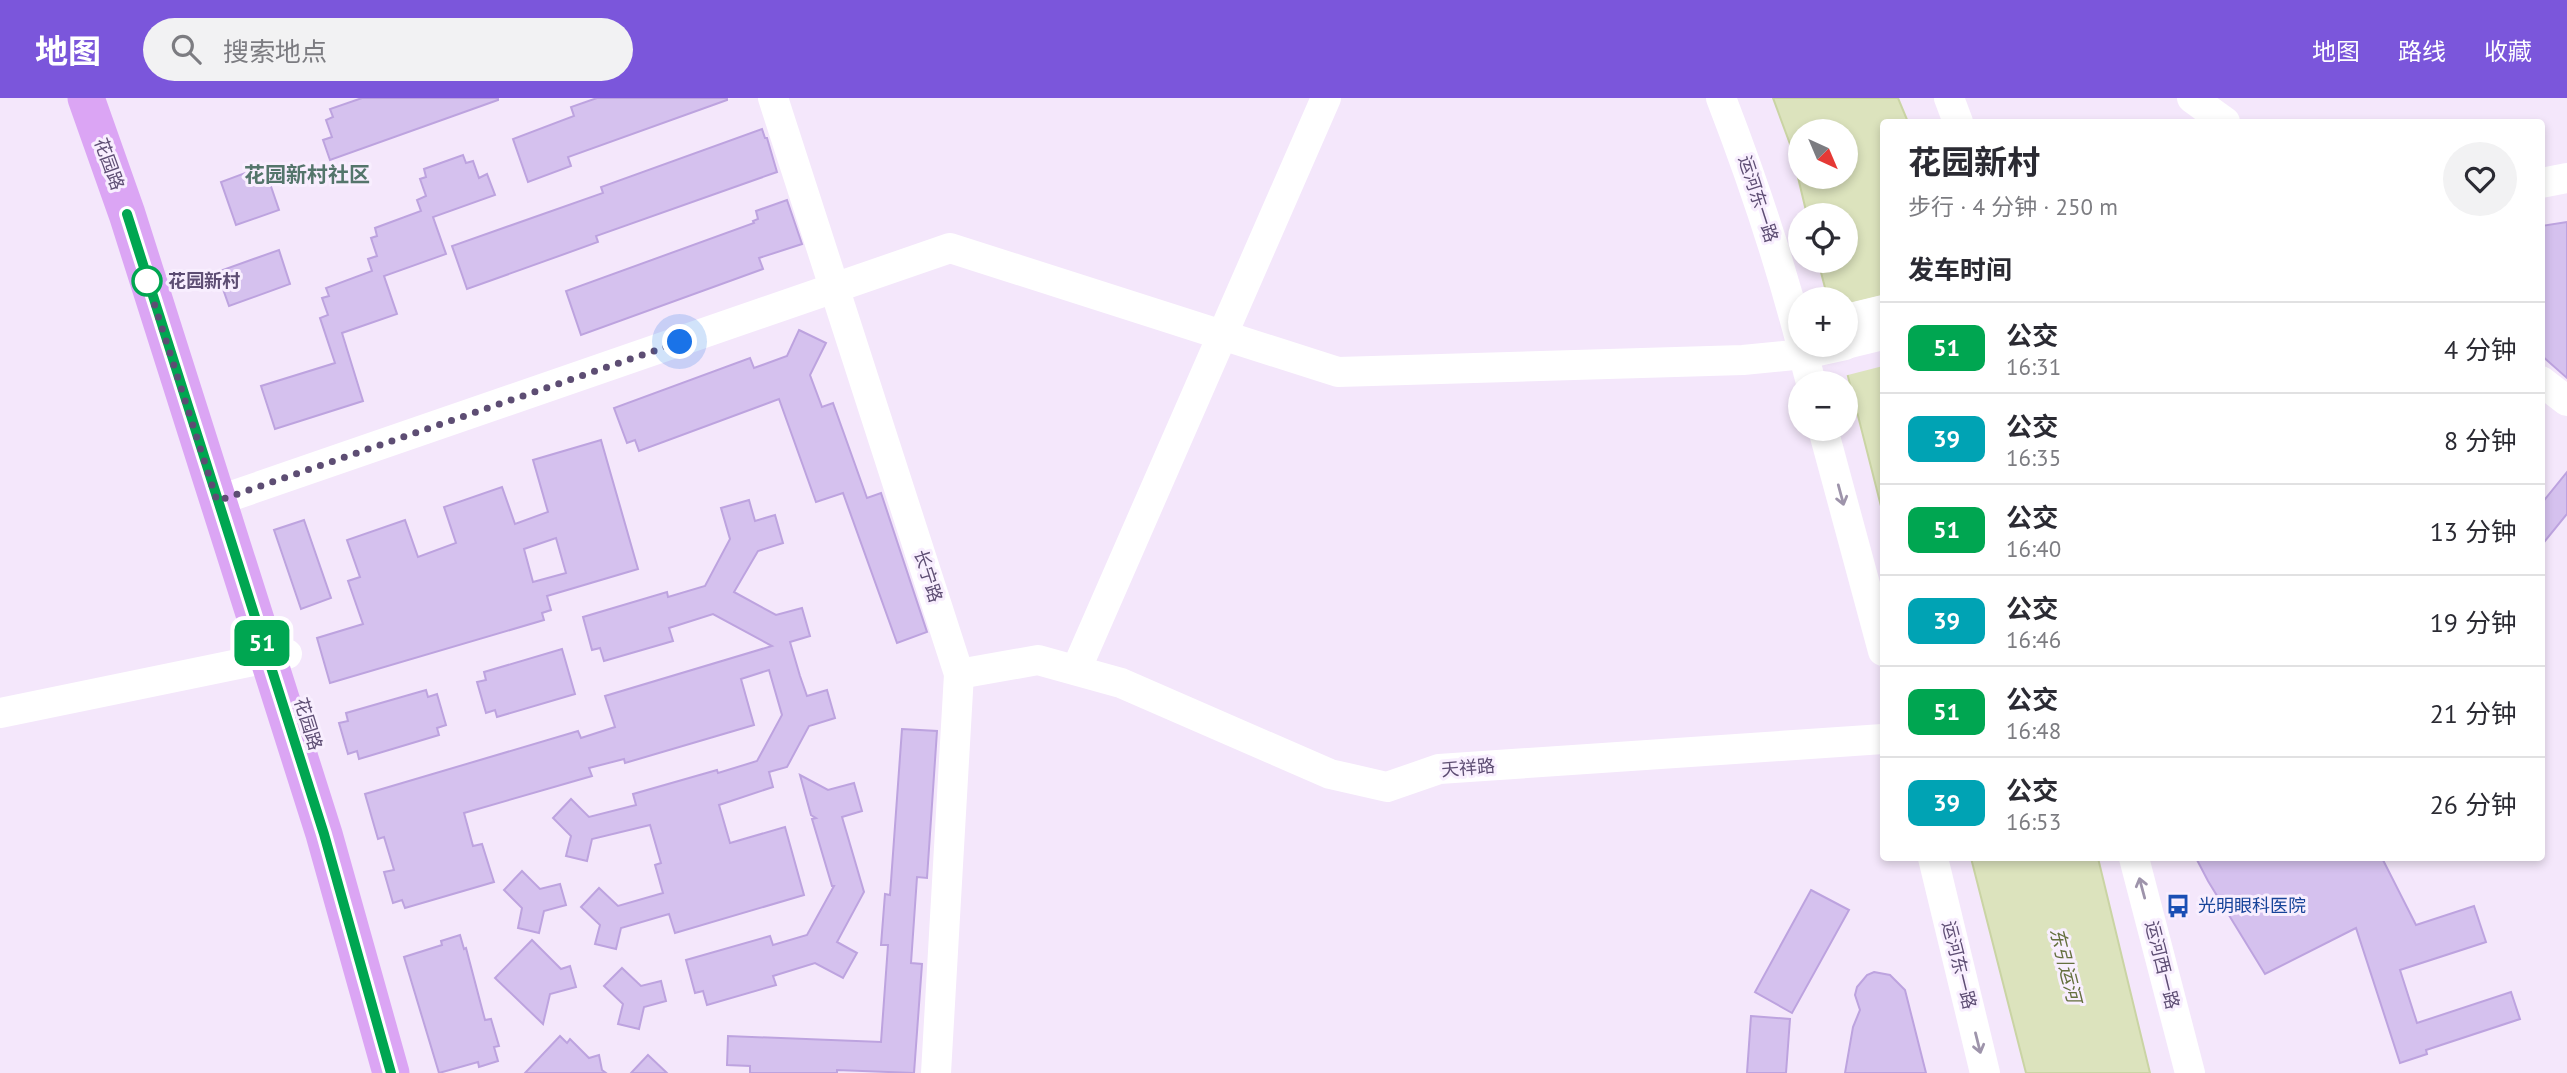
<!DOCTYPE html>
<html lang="zh">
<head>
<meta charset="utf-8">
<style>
	body { margin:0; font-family:"PT Sans","Noto Sans SC",sans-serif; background:#f2f2f3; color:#2b2b33; height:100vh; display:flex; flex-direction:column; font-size:26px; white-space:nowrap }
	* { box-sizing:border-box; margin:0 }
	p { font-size:23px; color:#7c7c81 }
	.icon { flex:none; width:38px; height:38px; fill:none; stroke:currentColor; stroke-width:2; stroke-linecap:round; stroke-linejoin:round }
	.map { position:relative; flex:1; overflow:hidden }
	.sheet { position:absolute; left:1880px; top:21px; width:665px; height:742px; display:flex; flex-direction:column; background:#fff; border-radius:7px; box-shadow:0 4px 10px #0003 }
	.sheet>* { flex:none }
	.badge { padding:0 14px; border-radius:10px; font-size:24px; line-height:46px }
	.needle { width:46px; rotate:136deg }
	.buttons { position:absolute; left:1788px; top:21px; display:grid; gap:14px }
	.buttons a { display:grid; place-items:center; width:70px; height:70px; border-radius:50%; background:#fff; box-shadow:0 4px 10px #0003; font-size:35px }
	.you { position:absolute; width:35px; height:35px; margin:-18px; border:5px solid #fff; border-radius:50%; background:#1a73e8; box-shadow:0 0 0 10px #1a73e833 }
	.map>.badge { position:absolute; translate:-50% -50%; box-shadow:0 0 0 4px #fff }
	h2 { padding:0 28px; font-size:26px; line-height:63px }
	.round { display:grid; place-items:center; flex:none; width:74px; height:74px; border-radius:37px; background:#f2f2f3 }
	.headline { display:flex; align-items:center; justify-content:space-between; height:119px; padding:0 28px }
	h1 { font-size:33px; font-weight:700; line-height:52px }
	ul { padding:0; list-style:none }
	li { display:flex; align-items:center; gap:21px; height:91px; padding:0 28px; border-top:2px solid #e1e1e2 }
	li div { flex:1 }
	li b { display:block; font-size:26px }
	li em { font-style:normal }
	li .badge { min-width:77px; font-weight:700; text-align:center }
	header { display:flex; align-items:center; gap:42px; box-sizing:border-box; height:98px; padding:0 35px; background:#7b56db; color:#fff }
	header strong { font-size:33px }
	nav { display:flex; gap:38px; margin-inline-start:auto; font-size:24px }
	.search { width:490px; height:63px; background:#f2f2f3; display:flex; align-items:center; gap:18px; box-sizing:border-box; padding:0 24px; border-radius:38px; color:#7c7c81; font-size:26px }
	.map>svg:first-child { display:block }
	.water { fill:#dce3bd; stroke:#cad4a4; stroke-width:2; fill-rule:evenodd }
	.pier { fill:#f4e7fb }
	.building { fill:#d5c1ee; stroke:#bda3df; stroke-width:2; fill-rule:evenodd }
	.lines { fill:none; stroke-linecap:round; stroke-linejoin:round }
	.minor { stroke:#fff; stroke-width:30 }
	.major { stroke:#dba5f4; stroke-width:37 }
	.oneway { stroke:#9e94ab }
	.line-casing { stroke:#fff; stroke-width:16 }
	.line { stroke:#00a651; stroke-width:10 }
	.walk { stroke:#5d4d73; stroke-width:7; stroke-dasharray:0 12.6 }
	.stop-dot { fill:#fff; stroke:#00a651; stroke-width:3.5 }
	.labels { text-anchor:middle; stroke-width:6; stroke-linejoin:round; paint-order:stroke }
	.street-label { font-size:18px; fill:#5d4d73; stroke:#f8eefe }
	.stop-label { font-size:18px; font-weight:bold; fill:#5d4d73; stroke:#f8eefe; text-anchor:start }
	.transit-label { font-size:18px; fill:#164399; stroke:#f8eefe; text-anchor:start }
	.water-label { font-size:19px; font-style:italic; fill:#65703f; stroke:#f8eefe }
	.quarter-label { font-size:21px; font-weight:bold; fill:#54756b; stroke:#f8eefe }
</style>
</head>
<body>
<header>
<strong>地图</strong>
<div class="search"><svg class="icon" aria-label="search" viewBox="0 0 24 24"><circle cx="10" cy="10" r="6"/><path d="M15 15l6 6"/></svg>搜索地点</div>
<nav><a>地图</a><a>路线</a><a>收藏</a></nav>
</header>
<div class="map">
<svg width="2567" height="975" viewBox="0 0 2567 975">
	<rect width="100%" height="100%" fill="#f4e7fb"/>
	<g class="water">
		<path d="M1773,0h125l10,24h-25v392l-43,-169h6v-46h-18l-10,-38h28v-46h-39l-17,-71zM1801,33h45v46h-45z"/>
		<path d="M1971,760h127l52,215h-124z"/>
	</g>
	<path class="pier" d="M1883,197v71l-39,10 -8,-31 10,-41z"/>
	<g class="building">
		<path d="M362,0h136v2l-168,60 -7,-20 9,-3 -6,-17 7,-3 -3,-8z"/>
		<path d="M597,0h130v2l-159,57 3,9 -43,16 -15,-43 61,-23 -3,-9z"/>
		<path d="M762,31l3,9h2l10,34 -181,64 2,6 -131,47 -15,-43 151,-53 -2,-6z"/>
		<path d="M463,57l3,8 7,-2 6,17 8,-4 8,21 -62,22 13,37 -62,22 13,38 -55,19 21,68 -88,28 -14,-43 74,-23 -15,-45 8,-3 -6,-17 7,-2 -3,-8 46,-17 -4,-12 9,-3 -6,-18 6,-2 -2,-8 46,-17 -4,-11 9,-4 -6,-17 6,-2 -2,-8z"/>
		<path d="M264,68l15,44 -43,15 -15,-43z"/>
		<path d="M787,102l15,44 -43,14 4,11 -182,66 -15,-44 188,-68 -1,-2 5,-2 -2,-8z"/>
		<path d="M2567,124v156l-26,-23v-129z"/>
		<path d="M279,152l11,34 -61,22 -12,-34z"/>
		<path d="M799,232l27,13 -16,32 12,32 11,-4 34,95 14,-5 46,139 -30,11 -54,-150 -27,9 -37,-103 -140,52 -4,-11 -8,3 -13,-35 136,-50 4,10 33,-12z"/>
		<path d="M601,342l37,129 -91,27 4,14 -9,3 2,7 -214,63 -13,-45 46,-14 -15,-43 12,-4 -13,-37 58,-20 13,37 38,-14 -12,-36 58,-20 13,37 33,-12 -15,-52zM556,440l10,35 -33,9 -9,-33z"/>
		<path d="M2567,374v42l-26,32v-42z"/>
		<path d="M749,402l6,21 20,-6 8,28 -25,8 -24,41 42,23 26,-7 8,28 -20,6 10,34 7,20 20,-6 8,28 -26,8 -22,41 -18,5 4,15 -54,18 11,38 55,-16 19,68 -129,38 -6,-19 -48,14 -5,21 -21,-5 5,-19 -19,-18 18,-19 19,18 45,-13 -8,-28 6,-2 -11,-38 -58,14 -5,22 -21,-5 5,-20 -18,-18 18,-19 18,18 47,-12 -3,-11 84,-24 1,3 39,-12 25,-46 -13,-45 -28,9 13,46 -129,38 -1,-4 -35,9 3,8 -128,37 9,33 9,-2 12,38 -89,26 -3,-8 -9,3 -9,-31 10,-2 -10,-33 -6,2 -13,-45 213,-63 3,7 34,-11 -10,-31 167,-50 -59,-32 -44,14 4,13 -69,20 -4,-13 -8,2 -9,-33 84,-25 1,5 37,-11 25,-47 -9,-31z"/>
		<path d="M304,422l27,78 -30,11 -27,-79z"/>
		<path d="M562,551l13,45 -78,23 -2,-7 -9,3 -9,-31 9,-2 -2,-8z"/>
		<path d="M426,592l2,7 9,-3 9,31 -9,3 2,7 -80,24 -2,-8 -9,3 -9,-31 9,-2 -2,-8z"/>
		<path d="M902,631l35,2 -10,147 -10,-1 -6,86 11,1 -8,109 -77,-3v3h-87v-7l-23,-1 1,-29 153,6 7,-97h-7l4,-51 5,1z"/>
		<path d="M800,677l28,15 26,-7 8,28 -20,6 22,75 -27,50 20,11 -14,25 -28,-15 -42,13 3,9 -69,20 -4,-14 -8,2 -9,-33 84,-24 3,9 34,-10 27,-49h-2l-20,-67 4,-1 -5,-3z"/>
		<path d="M2196,760h186l34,67 58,-19 12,36 -86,28 17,53 94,-31 9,27 -94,31 1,4 -27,9 -44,-135 -91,46 -57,-93z"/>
		<path d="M522,773l18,18 20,-5 6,21 -22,6 -5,22 -21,-5 4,-20 -18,-18z"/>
		<path d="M1811,792l38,20 -57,103 -37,-21z"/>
		<path d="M460,837l4,14 2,-1 19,72 6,-1 8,27 -5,1 4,14 -19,6 -1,-5 -39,11 -35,-116 38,-12 -1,-4z"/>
		<path d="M532,842l29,29 9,-3 6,21 -26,7 -7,30 -48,-46z"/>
		<path d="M622,870l19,18 20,-5 5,20 -22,6 -5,22 -21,-5 5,-20 -19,-18z"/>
		<path d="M1874,874l16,3 15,15 21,83h-81l8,-46 7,-17 -5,-15 2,-8 10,-12z"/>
		<path d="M1751,918l39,3 -4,54h-39z"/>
		<path d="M560,938l7,7 3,-4 19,19 10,-3 3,15 4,3h-81z"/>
		<path d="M648,957l19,18h-36z"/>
	</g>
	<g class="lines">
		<g class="minor">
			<path d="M773,0l186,576 -23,399"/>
			<path d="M1721,0c31,80 58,161 80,245"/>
			<path d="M1949,0l9,24"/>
			<path d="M2192,0l33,24"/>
			<path d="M2541,85l26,-5"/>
			<path d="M1846,221l37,-9"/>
			<path d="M1846,246l37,-9"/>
			<path d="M1801,247l10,38"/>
			<path d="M2541,283l26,20"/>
			<path d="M1823,331l60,222"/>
			<path d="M217,403l733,-253 388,124 405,-12 61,-6 41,-9"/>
			<path d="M1076,572l250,-572"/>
			<path d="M959,576l79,-14 83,23 209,91 57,13 52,-18 444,-30"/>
			<path d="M0,615l287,-59"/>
			<path d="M1933,760l52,215"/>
			<path d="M2134,760l56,215"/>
		</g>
		<path class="major" d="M86,0l41,116 197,620 67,239"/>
	</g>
	<defs><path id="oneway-shaft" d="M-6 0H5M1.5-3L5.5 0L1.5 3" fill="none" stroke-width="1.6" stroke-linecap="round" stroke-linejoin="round" transform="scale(1.75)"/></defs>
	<g class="oneway">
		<use href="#oneway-shaft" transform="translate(1841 397) rotate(75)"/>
		<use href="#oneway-shaft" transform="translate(2142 790) rotate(-105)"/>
		<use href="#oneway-shaft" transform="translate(1978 945) rotate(76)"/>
	</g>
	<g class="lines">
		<g class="line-casing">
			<path id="line" d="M127,116l197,620 67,239"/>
		</g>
		<use href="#line" class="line"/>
		<path class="walk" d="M147,183l70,220 463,-159"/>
	</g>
	<defs>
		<g id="bus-bare" transform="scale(1.89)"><path d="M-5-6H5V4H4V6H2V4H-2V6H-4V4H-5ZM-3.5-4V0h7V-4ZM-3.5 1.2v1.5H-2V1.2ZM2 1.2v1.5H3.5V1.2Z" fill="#1a4fb4" stroke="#f8eefe" stroke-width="2.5" paint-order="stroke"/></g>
	</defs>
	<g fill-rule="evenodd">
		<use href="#bus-bare" x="2178" y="808"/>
	</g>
	<circle class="stop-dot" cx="147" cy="183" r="14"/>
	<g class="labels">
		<g class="street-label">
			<text transform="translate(109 66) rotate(70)" y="6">花园路</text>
			<text transform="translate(1758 101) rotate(72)" y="6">运河东一路</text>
			<text transform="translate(928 478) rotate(72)" y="6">长宁路</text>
			<text transform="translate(308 626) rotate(73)" y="6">花园路</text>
			<text transform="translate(1468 670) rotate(-5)" y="6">天祥路</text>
			<text transform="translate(1959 867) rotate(76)" y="6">运河东一路</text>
			<text transform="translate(2162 867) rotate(76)" y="6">运河西一路</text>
		</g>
		<g class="stop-label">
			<text x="168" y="189">花园新村</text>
		</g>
		<g class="transit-label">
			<text x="2198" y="814">光明眼科医院</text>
		</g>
		<g class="water-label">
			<text transform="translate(2066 867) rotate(76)" y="7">东引运河</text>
		</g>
		<g class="quarter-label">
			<text x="307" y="84">花园新村社区</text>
		</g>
	</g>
</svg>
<div class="buttons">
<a><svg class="needle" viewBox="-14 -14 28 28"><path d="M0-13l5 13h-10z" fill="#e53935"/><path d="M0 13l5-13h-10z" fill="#7c7c81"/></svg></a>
<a><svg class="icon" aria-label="locate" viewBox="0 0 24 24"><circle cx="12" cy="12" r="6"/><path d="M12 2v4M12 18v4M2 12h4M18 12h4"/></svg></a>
<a>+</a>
<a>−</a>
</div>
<div class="you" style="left:680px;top:244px"></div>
<b class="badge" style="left:262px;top:545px;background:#00a651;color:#fff">51</b>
<section class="sheet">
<div class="headline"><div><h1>花园新村</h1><p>步行 · 4 分钟 · 250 m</p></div><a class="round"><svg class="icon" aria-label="heart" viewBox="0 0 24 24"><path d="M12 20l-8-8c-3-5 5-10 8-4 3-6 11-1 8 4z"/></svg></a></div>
<h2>发车时间</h2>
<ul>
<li><span class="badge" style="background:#00a651;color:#fff">51</span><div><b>公交</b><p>16:31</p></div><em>4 分钟</em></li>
<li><span class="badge" style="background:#00a3b4;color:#fff">39</span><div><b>公交</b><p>16:35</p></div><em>8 分钟</em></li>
<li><span class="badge" style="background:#00a651;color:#fff">51</span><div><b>公交</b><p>16:40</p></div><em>13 分钟</em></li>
<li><span class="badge" style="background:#00a3b4;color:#fff">39</span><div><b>公交</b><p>16:46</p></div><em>19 分钟</em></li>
<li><span class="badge" style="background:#00a651;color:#fff">51</span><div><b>公交</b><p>16:48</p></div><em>21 分钟</em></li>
<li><span class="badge" style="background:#00a3b4;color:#fff">39</span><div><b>公交</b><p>16:53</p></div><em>26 分钟</em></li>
</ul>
</section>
</div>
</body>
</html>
